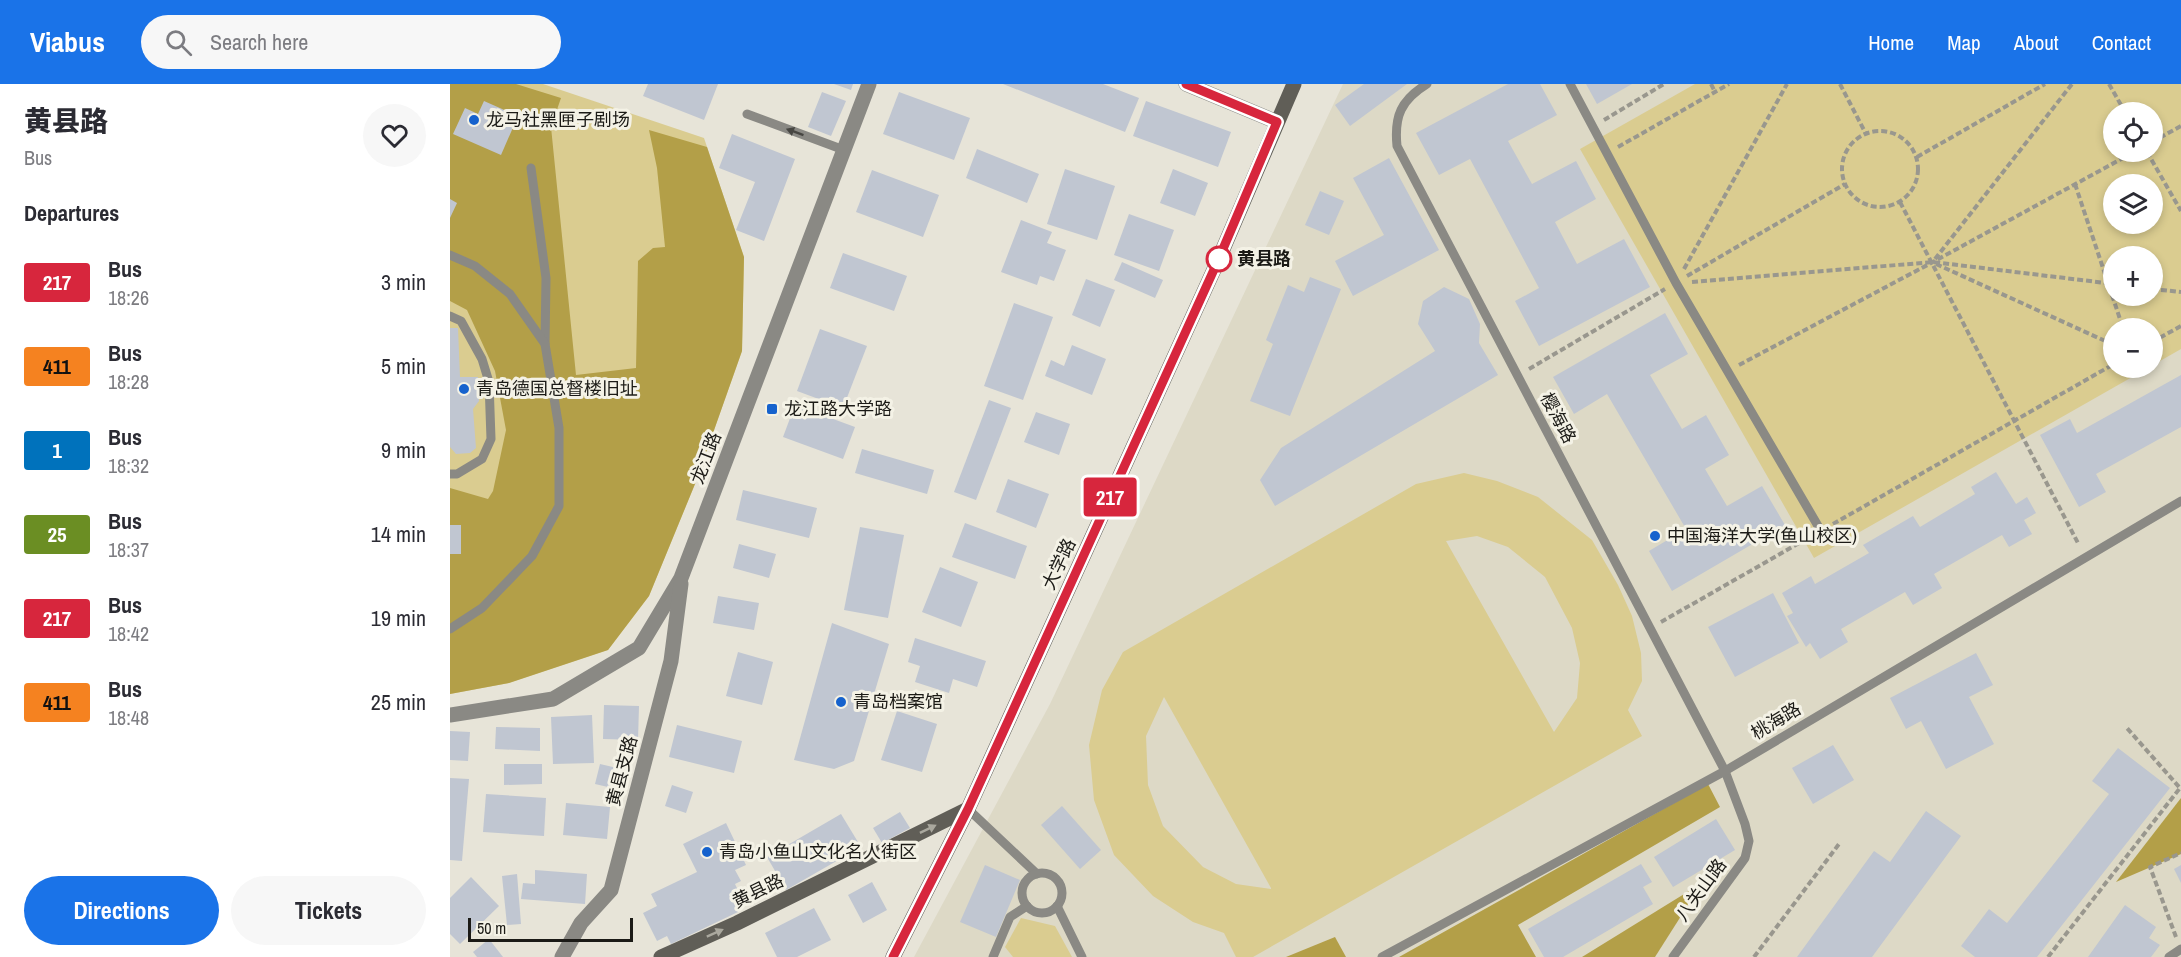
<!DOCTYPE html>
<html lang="en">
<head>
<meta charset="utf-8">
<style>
	body { margin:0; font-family:"Archivo Narrow","Noto Sans SC",sans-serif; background:#f7f7f7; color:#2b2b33; height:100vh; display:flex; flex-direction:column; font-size:22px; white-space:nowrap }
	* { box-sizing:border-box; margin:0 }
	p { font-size:20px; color:#7c7c81 }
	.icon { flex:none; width:33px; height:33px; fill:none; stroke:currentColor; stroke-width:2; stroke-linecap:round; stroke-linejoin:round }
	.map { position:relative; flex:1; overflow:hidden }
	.panel { display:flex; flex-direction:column; background:#fff; width:450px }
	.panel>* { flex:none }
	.badge { padding:0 12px; border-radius:4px; font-size:21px; line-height:39px }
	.tools { position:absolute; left:1653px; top:18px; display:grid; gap:12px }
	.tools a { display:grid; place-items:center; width:60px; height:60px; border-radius:50%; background:#fff; box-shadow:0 3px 9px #0003; font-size:30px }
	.scale { position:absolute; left:18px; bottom:15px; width:165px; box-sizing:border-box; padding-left:6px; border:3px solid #1b1a16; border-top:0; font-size:16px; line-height:21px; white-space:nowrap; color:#1b1a16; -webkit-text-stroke:4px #f4f2e6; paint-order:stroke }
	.map>.badge { position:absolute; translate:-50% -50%; box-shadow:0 0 0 3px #fff }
	h2 { padding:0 24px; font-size:22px; line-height:54px }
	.round { display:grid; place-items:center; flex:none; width:63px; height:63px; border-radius:32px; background:#f7f7f7 }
	.headline { display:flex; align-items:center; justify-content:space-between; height:102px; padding:0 24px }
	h1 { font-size:28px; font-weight:800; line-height:45px }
	.button { display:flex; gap:12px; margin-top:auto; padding:12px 24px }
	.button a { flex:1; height:69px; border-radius:36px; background:#1a73e8; color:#fff; font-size:24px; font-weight:800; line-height:69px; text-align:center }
	.button a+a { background:#f7f7f7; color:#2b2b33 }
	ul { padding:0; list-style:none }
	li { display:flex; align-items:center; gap:18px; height:84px; padding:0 24px }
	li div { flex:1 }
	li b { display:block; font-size:22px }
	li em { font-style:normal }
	li .badge { min-width:66px; font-weight:700; text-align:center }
	header { display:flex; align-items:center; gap:36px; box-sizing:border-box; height:84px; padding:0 30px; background:#1a73e8; color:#fff }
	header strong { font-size:28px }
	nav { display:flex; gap:33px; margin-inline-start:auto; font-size:21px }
	.search { width:420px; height:54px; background:#f7f7f7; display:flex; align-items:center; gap:15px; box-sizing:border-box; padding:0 21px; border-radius:33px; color:#7c7c81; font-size:22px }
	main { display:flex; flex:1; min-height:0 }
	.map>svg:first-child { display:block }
	.built { fill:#ddd9c6; fill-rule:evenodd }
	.green { fill:#dacc90; fill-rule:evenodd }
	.forest { fill:#b39f48 }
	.building { fill:#c0c6d1 }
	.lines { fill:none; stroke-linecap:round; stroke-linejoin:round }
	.path { stroke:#99978e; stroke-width:4; stroke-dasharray:6 3; stroke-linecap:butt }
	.lane { stroke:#8a8984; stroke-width:9 }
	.street { stroke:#8a8984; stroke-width:15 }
	.secondary { stroke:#605e57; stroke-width:15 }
	.oneway { fill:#474642 }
	.oneway2 { fill:#aaa89e }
	.line-casing { stroke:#fff; stroke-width:14 }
	.line { stroke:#d7263d; stroke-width:9 }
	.poi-dot { fill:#1662cd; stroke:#f4f2e6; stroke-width:2 }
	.stop-dot { fill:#fff; stroke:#d7263d; stroke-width:3 }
	.labels { text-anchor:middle; stroke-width:6; stroke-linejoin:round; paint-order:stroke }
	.poi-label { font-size:18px; fill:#1b1a16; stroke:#f4f2e6; text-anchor:start }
	.stop-label { font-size:18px; font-weight:bold; fill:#1b1a16; stroke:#f4f2e6; text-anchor:start }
	.street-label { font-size:18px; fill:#1b1a16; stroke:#f4f2e6 }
</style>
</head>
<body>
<header>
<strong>Viabus</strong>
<div class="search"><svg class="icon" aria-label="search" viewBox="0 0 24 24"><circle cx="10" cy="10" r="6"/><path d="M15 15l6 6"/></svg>Search here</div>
<nav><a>Home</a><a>Map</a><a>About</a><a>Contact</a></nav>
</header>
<main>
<section class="panel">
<div class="headline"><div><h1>黄县路</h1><p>Bus</p></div><a class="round"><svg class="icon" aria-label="heart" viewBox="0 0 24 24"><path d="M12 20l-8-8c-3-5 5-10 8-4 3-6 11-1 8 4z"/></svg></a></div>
<h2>Departures</h2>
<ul>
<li><span class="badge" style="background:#d7263d;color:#fff">217</span><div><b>Bus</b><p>18:26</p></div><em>3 min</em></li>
<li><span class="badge" style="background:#f58220;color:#111">411</span><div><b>Bus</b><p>18:28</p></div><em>5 min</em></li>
<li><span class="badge" style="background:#0072bc;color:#fff">1</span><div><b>Bus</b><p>18:32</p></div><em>9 min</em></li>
<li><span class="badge" style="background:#6b8e23;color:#fff">25</span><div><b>Bus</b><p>18:37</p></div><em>14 min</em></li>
<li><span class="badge" style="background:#d7263d;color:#fff">217</span><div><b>Bus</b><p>18:42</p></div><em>19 min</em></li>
<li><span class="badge" style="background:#f58220;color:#111">411</span><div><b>Bus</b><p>18:48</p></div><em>25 min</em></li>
</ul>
<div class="button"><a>Directions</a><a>Tickets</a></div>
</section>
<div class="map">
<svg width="1731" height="873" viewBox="0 0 1731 873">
	<rect width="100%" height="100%" fill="#e7e4d8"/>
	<path class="built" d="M893,0h838v873h-1267l136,-253zM1664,28h38v40h-38zM1664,100h38v40h-38zM1664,172h38v40h-38zM1664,244h38v40h-38z"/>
	<g class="green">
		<path d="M0,0h93l161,54 40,119 -2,94 -47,133 -46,112 -41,54 -99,33 -59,11z"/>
		<path d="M1245,0h486v265l-28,16 -1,-37h-38v40h34l-334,190 -234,-409zM1664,28h38v40h-38zM1664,100h38v40h-38zM1664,172h38v40h-38z"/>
		<path d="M1014,389l33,8 41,16 54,43 26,45 14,31 9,37 1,28 -14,29 14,26 -389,221h-17l-12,-24 -31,-11 -40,-26 -39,-41 -20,-55 -5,-55 13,-55 21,-38 293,-168zM1027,452l31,11 37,30 27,51 8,35 -3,35 -23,34 -108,-191zM714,613l107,191v1l-35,-5 -33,-17 -40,-41 -15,-41 -2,-49z"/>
		<path d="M571,834l34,8 17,31h-59l-8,-10z"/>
	</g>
	<g class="forest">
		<path d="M0,0h66l45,14 -10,29 25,248 60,-7 2,-107 15,-13 12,-1 -8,-79 -8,-38 58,17 37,110 -2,94 -47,133 -46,112 -41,54 -99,33 -59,11v-206l38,11 5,-8 13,-61 -11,-59 -28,-61 -17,-9z"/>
		<path d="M1258,700l12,23 -202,118 18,32h-137z"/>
		<path d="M1731,714v56l-65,28z"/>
		<path d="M1252,799l-47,74h-73z"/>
		<path d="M885,853l11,20h-60z"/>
	</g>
	<g class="building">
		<path d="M198,0h70l-14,36 -61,-24z"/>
		<path d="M384,0h19l-2,6z"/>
		<path d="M553,0h100l36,14 -14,34z"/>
		<path d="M914,0h43l-57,42 -15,-21z"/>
		<path d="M1058,0h32l17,31 -49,26 24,43 44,-23 20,38 -41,23 22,42 47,-25 26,48 -111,59 -24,-45 24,-13 -69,-129 -31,16 -23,-42z"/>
		<path d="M1136,0h46l-35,20z"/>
		<path d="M372,8l24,9 -15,35 -23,-9z"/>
		<path d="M449,8l71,26 -16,42 -71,-26z"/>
		<path d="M34,17l34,15 -17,39 -48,-21 12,-26 13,6z"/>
		<path d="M696,17l85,31 -13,35 -85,-31z"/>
		<path d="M282,50l63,25 -31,82 -28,-11 19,-48 -36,-14z"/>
		<path d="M527,65l62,25 -12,29 -61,-25z"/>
		<path d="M939,74l50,92 -86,46 -18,-35 49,-26 -31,-57z"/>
		<path d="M615,85l50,17 -18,54 -50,-16z"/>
		<path d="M723,85l35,14 -13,33 -35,-13z"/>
		<path d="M422,86l67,25 -16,42 -67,-25z"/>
		<path d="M870,107l24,10 -15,34 -24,-10z"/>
		<path d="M0,115l7,4 -7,15z"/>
		<path d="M679,130l45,16 -15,41 -45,-16z"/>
		<path d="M571,136l31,12 -5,11 19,7 -12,31 -14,-5 -3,9 -36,-13z"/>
		<path d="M393,169l64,23 -13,35 -64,-23z"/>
		<path d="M672,178l41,18 -8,18 -41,-18z"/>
		<path d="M860,193l31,12 -51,127 -40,-15 23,-57 -7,-4 22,-55 16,7z"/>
		<path d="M636,195l29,11 -15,37 -28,-12z"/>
		<path d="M994,203l25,12 11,25 -1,19 19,32 -223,131 -15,-26 21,-32 154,-97 -17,-27 5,-23z"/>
		<path d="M564,219l39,14 -30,83 -39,-14z"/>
		<path d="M1215,229l23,41 -38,21 32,54 24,-14 23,40 -24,14 22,37 35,-20 23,39 -113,66 -23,-40 37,-22 -79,-135 -33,20 -21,-37z"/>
		<path d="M0,244h8l2,49h18l1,24 -6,8 3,39 -6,5 -14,1 -6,-7z"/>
		<path d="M370,245l47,17 -24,62 -46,-17z"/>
		<path d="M622,261l34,14 -14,36 -47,-19 6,-16 13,6z"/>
		<path d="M1731,291v52l-85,47 10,18 -27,15 -39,-72 30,-16 7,14z"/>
		<path d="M539,316l22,8 -35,92 -22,-8z"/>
		<path d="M345,321l60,22 -12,32 -60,-22z"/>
		<path d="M586,328l34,12 -11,31 -35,-13z"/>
		<path d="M412,365l72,21 -7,24 -72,-21z"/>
		<path d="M1546,388l20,32 11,-7 9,16 -12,7 8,14 -23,13 -7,-12 -68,39 8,14 -29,17 -8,-13 -64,37 7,13 -28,17 -10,-16 -4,4 -19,-31 6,-3 -11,-20 29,-17 4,8 54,-31 -6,-8 50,-29 7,11 55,-33 -4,-7z"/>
		<path d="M558,395l41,15 -13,34 -40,-16z"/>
		<path d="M293,406l74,18 -8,30 -73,-18z"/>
		<path d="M515,439l62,23 -12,33 -63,-22z"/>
		<rect x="0" y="441" width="11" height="29"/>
		<path d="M410,443l44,8 -16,83 -44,-8z"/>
		<path d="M289,460l37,10 -7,24 -36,-10z"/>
		<path d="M490,483l38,15 -17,45 -39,-15z"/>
		<path d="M1323,509l26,50 -64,34 -27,-50z"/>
		<path d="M268,512l41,7 -5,27 -41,-7z"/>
		<path d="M382,539l57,21 -35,117 -20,8 -40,-9z"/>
		<path d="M465,554l71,23 -9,26 -24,-8 -4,14 -34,-11 5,-16 -12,-4z"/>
		<path d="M288,568l35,10 -11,43 -36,-9z"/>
		<path d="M1526,569l17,32 -24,12 25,47 -48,25 -25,-48 -15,8 -16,-31z"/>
		<path d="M154,621l35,1 -1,34 -35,-1z"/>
		<path d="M447,627l40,13 -15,48 -41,-12z"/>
		<path d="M142,631l2,48 -41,1 -2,-47z"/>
		<path d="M227,641l65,16 -8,32 -65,-16z"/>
		<path d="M46,643l44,1v23l-45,-2z"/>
		<path d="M0,647l20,1 -2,29 -18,-1z"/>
		<path d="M1383,661l21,35 -41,24 -21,-36z"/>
		<path d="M1668,664l52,40 -133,169h-62l-14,-11 28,-37 18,14 102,-129 -17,-13z"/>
		<path d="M54,680h38v20l-38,1z"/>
		<path d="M150,680l30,7 -5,20 -30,-7z"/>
		<path d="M0,694l19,1 -7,82 -12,-1z"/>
		<path d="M222,701l21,7 -7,21 -21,-7z"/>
		<path d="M36,710l60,4 -2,38 -61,-4z"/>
		<path d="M116,719l44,4 -3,32 -44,-4z"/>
		<path d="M612,722l39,44 -21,19 -39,-44z"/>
		<path d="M1476,727l35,25 -89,121h-75l77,-106 16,11z"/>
		<path d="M450,728l10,16 -28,15 -9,-15z"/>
		<path d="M391,730l20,33 -75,43 -19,-33z"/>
		<path d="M1266,735l19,31 -62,37 -19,-30z"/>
		<path d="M276,739l20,42 -11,5 6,11 -6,3 9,19 -8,4 2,5 -67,32 -4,-8 -10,5 -14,-28 14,-7 -6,-12 46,-22 -14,-28z"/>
		<path d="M1191,780l11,18 -9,5 10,17 -90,53h-19l-16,-28z"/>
		<path d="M535,781l35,15 -24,57 -36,-15z"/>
		<path d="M1731,781v18l-7,-14z"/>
		<path d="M85,786l52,4 -2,30 -64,-5 2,-16 12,1z"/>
		<path d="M67,790l4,50 -14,1 -5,-49z"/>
		<path d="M21,793l28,29 -39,38 -10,-10v-36z"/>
		<path d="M422,798l15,28 -24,13 -15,-28z"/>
		<path d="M1675,821l31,22 -7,11 11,7 -9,12h-63z"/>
		<path d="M364,824l17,32 -34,17h-20l-12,-24z"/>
		<path d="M39,855l14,18h-26l-4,-5z"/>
	</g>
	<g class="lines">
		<g class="path">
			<path d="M1261,0l4,8"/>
			<path d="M1390,0l26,50"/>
			<path d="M1659,0l16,28"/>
			<path d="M1154,36l60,-36"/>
			<circle cx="1430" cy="85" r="38"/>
			<path d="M1702,58l29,-16"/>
			<path d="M1168,63l111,-63"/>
			<path d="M1697,68l34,59"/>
			<path d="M1467,73l128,-73"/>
			<path d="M1625,100l48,144"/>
			<path d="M1450,118l179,343"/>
			<path d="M1485,175l137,-175"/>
			<path d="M1486,180l178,81"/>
			<path d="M1234,185l103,-185"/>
			<path d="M1237,192l158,-92"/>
			<path d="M1242,198l241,-20 181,22"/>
			<path d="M1702,205l29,3"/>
			<path d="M1702,258l29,-16"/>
			<path d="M1289,281l194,-103 201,-110"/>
			<path d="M1079,285l136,-80"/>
			<path d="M1383,440l281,-160"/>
			<path d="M1211,538l147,-84"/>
			<path d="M1726,853l-26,-70 31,-14"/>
			<path d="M1304,873l85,-113"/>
			<path d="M1598,873l132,-169 -54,-61"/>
		</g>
		<g class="lane">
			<path d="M977,0c-26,16 -33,32 -30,62l328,625 20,53 4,17 -4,17 -72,99"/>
			<path d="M1120,0l106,199 145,248"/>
			<path d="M297,30l97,36"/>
			<path d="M81,84l15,110 -1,66"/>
			<path d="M0,171l25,11 35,28 35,50 14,84v78l-27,50 -50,52 -32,21"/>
			<path d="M0,232l11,5 21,38 7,23 2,57 -9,20 -25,15h-7"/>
			<path d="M518,725l69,65"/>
			<circle cx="592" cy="809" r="20"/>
			<path d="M607,822l25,51"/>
			<path d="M543,873l17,-40 17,-11"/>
			<path d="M932,873l343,-186 456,-270"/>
			<path d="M1719,873l12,-8"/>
		</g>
		<g class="street">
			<path d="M736,0l91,38"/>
			<path d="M0,631l103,-16 86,-51 42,-70 188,-494"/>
			<path d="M112,873l19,-34 30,-33 60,-229 10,-77"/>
		</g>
		<g class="secondary">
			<path d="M211,873l76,-34 231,-114"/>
			<path d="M443,873l75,-148 249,-546 77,-179"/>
		</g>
	</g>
	<defs><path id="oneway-solid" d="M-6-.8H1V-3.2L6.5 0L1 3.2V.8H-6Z" transform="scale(1.5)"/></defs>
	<use class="oneway" href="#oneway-solid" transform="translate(345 48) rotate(-160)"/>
	<g class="oneway2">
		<use href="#oneway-solid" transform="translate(478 745) rotate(-26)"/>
		<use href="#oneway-solid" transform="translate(265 849) rotate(-24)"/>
	</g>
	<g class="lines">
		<g class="line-casing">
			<path id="line" d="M443,873l75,-148 249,-546 60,-141 -91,-38"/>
		</g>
		<use href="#line" class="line"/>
	</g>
	<g class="poi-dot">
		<circle cx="24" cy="36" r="6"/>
		<circle cx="14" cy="305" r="6"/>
		<rect x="316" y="319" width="12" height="12" rx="3"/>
		<circle cx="1205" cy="452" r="6"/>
		<circle cx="391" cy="618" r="6"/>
		<circle cx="257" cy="768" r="6"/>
	</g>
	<circle class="stop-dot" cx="769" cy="175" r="12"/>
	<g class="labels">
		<g class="poi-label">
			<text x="36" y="42">龙马社黑匣子剧场</text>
			<text x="26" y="311">青岛德国总督楼旧址</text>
			<text x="334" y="331">龙江路大学路</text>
			<text x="1217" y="458">中国海洋大学(鱼山校区)</text>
			<text x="403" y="624">青岛档案馆</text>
			<text x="269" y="774">青岛小鱼山文化名人街区</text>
		</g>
		<g class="stop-label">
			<text x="787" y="181">黄县路</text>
		</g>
		<g class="street-label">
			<text transform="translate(1108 334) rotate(62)" y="6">樱海路</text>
			<text transform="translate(256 374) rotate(-69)" y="6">龙江路</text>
			<text transform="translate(609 480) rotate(-65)" y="6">大学路</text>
			<text transform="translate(1326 637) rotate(-31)" y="6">桃海路</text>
			<text transform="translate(172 687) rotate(-75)" y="6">黄县支路</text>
			<text transform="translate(1251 806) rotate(-54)" y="6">八关山路</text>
			<text transform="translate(308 807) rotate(-26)" y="6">黄县路</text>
		</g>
	</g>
</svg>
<div class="tools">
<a><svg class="icon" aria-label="locate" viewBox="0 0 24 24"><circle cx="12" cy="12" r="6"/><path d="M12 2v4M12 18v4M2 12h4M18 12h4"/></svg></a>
<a><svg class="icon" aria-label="layers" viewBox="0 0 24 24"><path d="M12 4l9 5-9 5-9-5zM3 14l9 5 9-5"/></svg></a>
<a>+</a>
<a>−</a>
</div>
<div class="scale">50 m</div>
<b class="badge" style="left:660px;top:413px;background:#d7263d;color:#fff">217</b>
</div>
</main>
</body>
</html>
